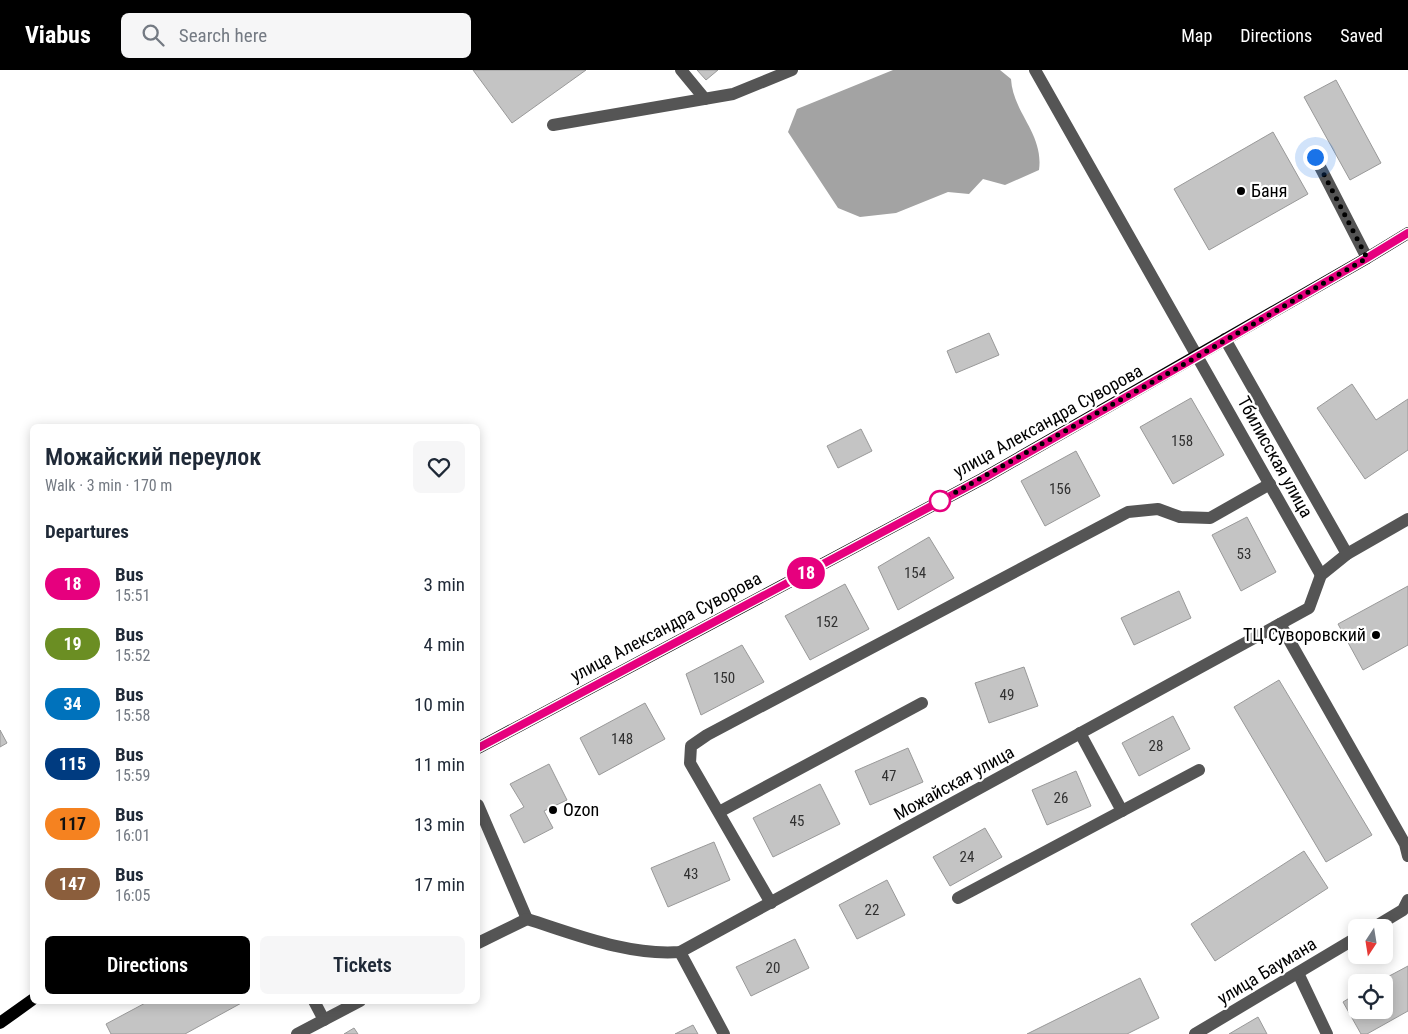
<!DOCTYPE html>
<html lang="en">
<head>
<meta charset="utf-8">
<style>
	body { margin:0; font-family:"Roboto Condensed",sans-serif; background:#f6f6f7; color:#1f2937; height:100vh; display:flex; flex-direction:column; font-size:19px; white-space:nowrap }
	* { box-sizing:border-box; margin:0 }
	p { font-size:16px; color:#747a83 }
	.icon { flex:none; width:28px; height:28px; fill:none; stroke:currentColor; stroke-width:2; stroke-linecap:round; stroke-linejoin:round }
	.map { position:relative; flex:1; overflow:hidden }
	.side { position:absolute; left:30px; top:354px; width:450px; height:580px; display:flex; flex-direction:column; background:#fff; border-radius:8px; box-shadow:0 2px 12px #0003 }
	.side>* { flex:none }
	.badge { padding:0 10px; border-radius:16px; font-size:18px; line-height:32px }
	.needle { width:32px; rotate:192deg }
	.tools { position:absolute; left:1348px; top:849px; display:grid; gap:10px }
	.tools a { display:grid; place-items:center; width:45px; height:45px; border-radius:8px; background:#fff; box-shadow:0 2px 12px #0003; font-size:25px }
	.you { position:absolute; width:25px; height:25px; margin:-12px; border:4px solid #fff; border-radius:50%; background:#1a73e8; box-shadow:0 0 0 8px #1a73e833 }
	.map>.badge { position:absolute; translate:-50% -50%; box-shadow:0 0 0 2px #fff }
	h2 { padding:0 15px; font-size:19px; line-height:45px }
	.round { display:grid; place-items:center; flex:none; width:52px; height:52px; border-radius:8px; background:#f6f6f7 }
	.head { display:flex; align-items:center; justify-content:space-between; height:85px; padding:0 15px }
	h1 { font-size:24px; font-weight:600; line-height:38px }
	.button { display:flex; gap:10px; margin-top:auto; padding:10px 15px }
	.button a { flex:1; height:58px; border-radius:8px; background:#000; color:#fff; font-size:20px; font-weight:600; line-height:58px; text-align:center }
	.button a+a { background:#f6f6f7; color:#1f2937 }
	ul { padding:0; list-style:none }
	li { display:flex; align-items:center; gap:15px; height:60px; padding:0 15px }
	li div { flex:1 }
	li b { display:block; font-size:19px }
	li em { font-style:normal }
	li .badge { min-width:55px; font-weight:700; text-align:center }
	header { display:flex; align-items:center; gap:30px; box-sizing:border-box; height:70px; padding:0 25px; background:#000; color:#fff }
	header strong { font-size:24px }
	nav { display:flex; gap:28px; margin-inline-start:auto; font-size:18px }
	.search { width:350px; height:45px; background:#f6f6f7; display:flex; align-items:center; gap:12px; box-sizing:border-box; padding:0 18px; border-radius:8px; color:#747a83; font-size:19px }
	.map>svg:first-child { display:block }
	.water { fill:#a3a3a3 }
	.building { fill:#c4c4c4; stroke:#999 }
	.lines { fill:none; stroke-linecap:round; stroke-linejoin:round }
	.minor { stroke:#555; stroke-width:12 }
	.major { stroke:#000; stroke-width:12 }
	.line-casing { stroke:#fff; stroke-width:11 }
	.line { stroke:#e6007e; stroke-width:8 }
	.walk { stroke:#000; stroke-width:5; stroke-dasharray:0 9 }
	.poi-dot { fill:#000; stroke:#fff; stroke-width:2 }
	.stop-dot { fill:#fff; stroke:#e6007e; stroke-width:2.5 }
	.labels { text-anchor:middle; stroke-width:4.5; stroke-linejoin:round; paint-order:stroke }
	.number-label { font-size:15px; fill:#313131 }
	.poi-label { font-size:18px; fill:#000; stroke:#fff; text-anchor:start }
	.street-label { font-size:18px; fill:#000; stroke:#fff }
</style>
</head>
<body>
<header>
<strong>Viabus</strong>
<div class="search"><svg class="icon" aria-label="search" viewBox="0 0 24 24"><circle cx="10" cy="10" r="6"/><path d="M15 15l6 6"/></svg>Search here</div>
<nav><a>Map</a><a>Directions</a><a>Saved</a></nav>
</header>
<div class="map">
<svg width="1408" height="964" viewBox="0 0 1408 964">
	<rect width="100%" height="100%" fill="#fff"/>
	<path class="water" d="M893,0h107l11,9c2,34 33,55 28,91l-34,15 -22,-6 -14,15 -21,-2 -52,21 -36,4 -22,-9 -50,-76 9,-23z"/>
	<g class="building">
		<path d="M473,0h113l-74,53z"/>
		<path d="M697,0h21l-12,10z"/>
		<path d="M1336,10l45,83 -31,17 -46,-83z"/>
		<path d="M1273,62l35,62 -99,56 -35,-61z"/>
		<path d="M989,263l10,22 -43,18 -9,-22z"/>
		<path d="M1352,314l24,36 32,-21v51l-43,29 -48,-71z"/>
		<path d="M1191,328l33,57 -51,29 -33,-57z"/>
		<path d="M861,359l11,22 -34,17 -11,-22z"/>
		<path d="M1076,381l24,45 -55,30 -24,-45z"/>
		<path d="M1247,447l29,55 -35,19 -29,-56z"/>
		<path d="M929,467l25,41 -56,32 -20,-43z"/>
		<path d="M845,514l24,45 -59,31 -25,-44z"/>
		<path d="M1408,516v59l-45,25 -25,-46z"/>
		<path d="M1179,521l12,27 -57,27 -13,-27z"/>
		<path d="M742,575l22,37 -63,33 -15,-41z"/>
		<path d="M1024,597l14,39 -49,17 -14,-40z"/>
		<path d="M1279,610l93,155 -46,27 -92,-155z"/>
		<path d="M645,633l20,36 -66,36 -19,-37z"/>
		<path d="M1173,646l17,33 -51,27 -17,-33z"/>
		<path d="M0,660l7,13 -7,4z"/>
		<path d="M908,678l15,34 -53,23 -15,-34z"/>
		<path d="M549,694l18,36 -23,11 9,17 -29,15 -14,-28 14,-8 -14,-23z"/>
		<path d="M1076,701l15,35 -44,19 -15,-35z"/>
		<path d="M820,714l20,40 -67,33 -20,-39z"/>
		<path d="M985,758l17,29 -52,29 -17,-29z"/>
		<path d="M714,772l16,38 -62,27 -17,-39z"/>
		<path d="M1304,781l24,37 -113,73 -24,-37z"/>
		<path d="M887,810l18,35 -48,24 -18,-34z"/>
		<path d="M795,869l14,29 -58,28 -15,-29z"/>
		<path d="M1408,896v45l-41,23h-6l-18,-32 13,-8v16h28v-28h-6z"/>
		<path d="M1140,908l19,40 -32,16h-100z"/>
		<path d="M149,931h96l-60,33h-74l-5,-10z"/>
		<path d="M1258,947l9,17h-38z"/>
		<path d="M693,955l5,9h-23z"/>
		<path d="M354,958l4,6h-14z"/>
	</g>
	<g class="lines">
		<g class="minor">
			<path d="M681,0l24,29"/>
			<path d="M1035,0l286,505"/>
			<path d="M553,55l180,-31 59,-24"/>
			<path d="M1315,87l52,101"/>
			<path d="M1225,269l122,215"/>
			<path d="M1280,554l125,220 3,12"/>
			<path d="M1080,663l42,78"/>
			<path d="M478,735l49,114"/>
			<path d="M719,742l203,-109"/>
			<path d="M958,828l241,-128"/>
			<path d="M771,833l-81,-140 1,-17 16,-11 421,-223 30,-3 22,8 30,1 60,-34"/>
			<path d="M1373,858l30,-18 5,-10"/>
			<path d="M478,873l49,-24c48,15 101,37 153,33l629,-344 12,-33 26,-21 61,-35"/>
			<path d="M680,882l44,82"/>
			<path d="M1298,903l29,61"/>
			<path d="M314,931l10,19"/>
			<path d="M297,964l63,-33"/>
			<path d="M1195,964l161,-96"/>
		</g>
		<g class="major">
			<path d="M478,678l504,-269 385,-221 41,-25"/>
			<path d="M0,953l32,-23"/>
		</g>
	</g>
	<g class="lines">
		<g class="line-casing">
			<path id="line" d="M478,678l504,-269 216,-123 169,-98 41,-25"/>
		</g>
		<use href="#line" class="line"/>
		<path class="walk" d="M940,431l241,-135 186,-108 -52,-101"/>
	</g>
	<g class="poi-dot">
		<circle cx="1241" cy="121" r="5"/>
		<circle cx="1376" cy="565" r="5"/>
		<circle cx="553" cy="740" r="5"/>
	</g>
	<circle class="stop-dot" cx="940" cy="431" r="10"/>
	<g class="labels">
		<g class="number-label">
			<text x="1182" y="376">158</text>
			<text x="1060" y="424">156</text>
			<text x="1244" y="489">53</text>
			<text x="915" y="508">154</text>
			<text x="827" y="557">152</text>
			<text x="724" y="613">150</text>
			<text x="1007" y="630">49</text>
			<text x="622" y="674">148</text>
			<text x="1156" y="681">28</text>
			<text x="889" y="711">47</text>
			<text x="1061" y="733">26</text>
			<text x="797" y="756">45</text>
			<text x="967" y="792">24</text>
			<text x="691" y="809">43</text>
			<text x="872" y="845">22</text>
			<text x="773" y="903">20</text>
		</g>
		<g class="poi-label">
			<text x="1251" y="127">Баня</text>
			<text x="1366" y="571" text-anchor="end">ТЦ Суворовский</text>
			<text x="563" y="746">Ozon</text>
		</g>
		<g class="street-label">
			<text transform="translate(1048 351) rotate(-29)" y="6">улица Александра Суворова</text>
			<text transform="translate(1275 387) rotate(61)" y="6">Тбилисская улица</text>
			<text transform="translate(666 557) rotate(-28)" y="6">улица Александра Суворова</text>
			<text transform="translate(954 713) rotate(-29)" y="6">Можайская улица</text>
			<text transform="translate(1267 901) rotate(-31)" y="6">улица Баумана</text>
		</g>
	</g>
</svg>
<div class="tools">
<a><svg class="needle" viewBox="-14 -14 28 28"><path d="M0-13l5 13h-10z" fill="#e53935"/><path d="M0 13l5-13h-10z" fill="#747a83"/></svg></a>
<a><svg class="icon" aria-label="locate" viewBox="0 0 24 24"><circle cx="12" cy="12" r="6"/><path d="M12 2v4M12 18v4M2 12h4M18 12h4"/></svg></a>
</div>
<div class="you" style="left:1315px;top:87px"></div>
<b class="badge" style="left:806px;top:503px;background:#e6007e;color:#fff">18</b>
<section class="side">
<div class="head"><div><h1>Можайский переулок</h1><p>Walk · 3 min · 170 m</p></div><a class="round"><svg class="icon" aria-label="heart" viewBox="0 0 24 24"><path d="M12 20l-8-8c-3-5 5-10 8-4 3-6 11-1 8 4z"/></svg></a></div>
<h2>Departures</h2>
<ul>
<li><span class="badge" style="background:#e6007e;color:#fff">18</span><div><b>Bus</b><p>15:51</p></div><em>3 min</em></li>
<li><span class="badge" style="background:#6b8e23;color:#fff">19</span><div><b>Bus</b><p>15:52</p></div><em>4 min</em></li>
<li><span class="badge" style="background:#0072bc;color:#fff">34</span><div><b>Bus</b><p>15:58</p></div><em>10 min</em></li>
<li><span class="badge" style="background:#003b80;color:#fff">115</span><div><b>Bus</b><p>15:59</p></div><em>11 min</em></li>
<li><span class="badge" style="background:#f58220;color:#111">117</span><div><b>Bus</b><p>16:01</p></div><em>13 min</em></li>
<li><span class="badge" style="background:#8b5e3c;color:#fff">147</span><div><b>Bus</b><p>16:05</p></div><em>17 min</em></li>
</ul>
<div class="button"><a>Directions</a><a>Tickets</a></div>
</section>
</div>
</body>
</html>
